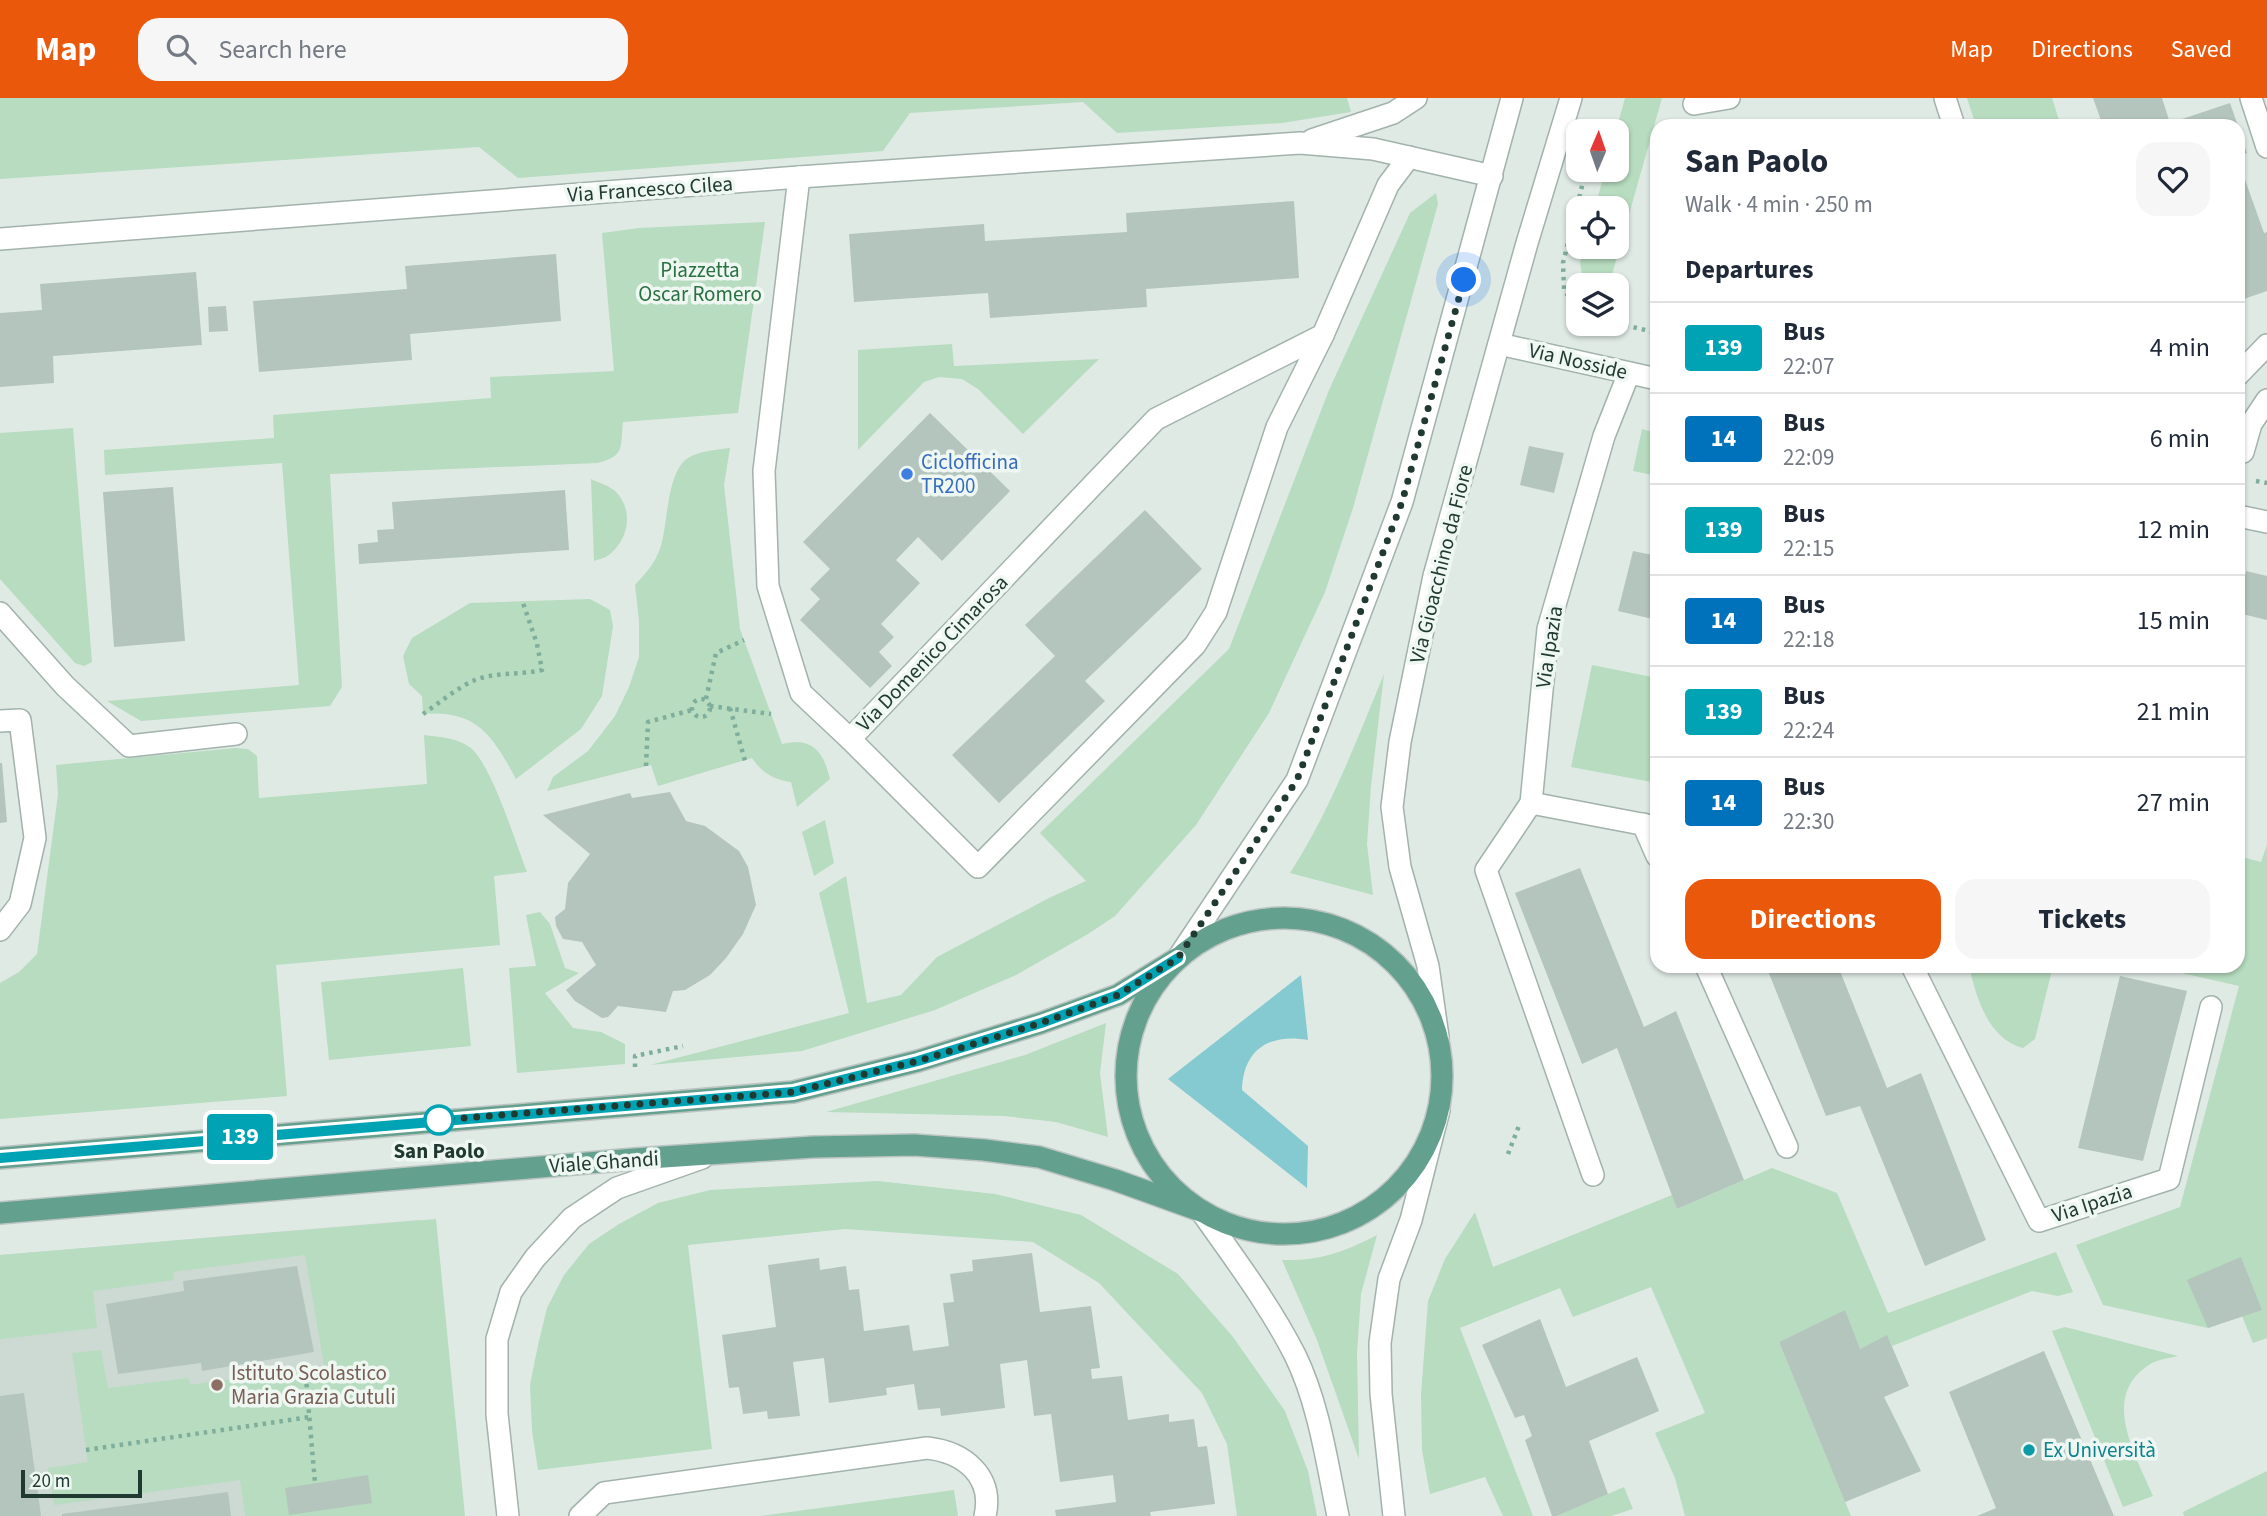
<!DOCTYPE html>
<html lang="en">
<head>
<meta charset="utf-8">
<style>
	body { margin:0; font-family:"Source Sans 3",sans-serif; background:#f6f6f7; color:#1f2937; height:100vh; display:flex; flex-direction:column; font-size:26px; white-space:nowrap }
	* { box-sizing:border-box; margin:0 }
	p { font-size:23px; color:#747a83 }
	.icon { flex:none; width:38px; height:38px; fill:none; stroke:currentColor; stroke-width:2; stroke-linecap:round; stroke-linejoin:round }
	.map { position:relative; flex:1; overflow:hidden }
	.drawer { position:absolute; left:1650px; top:21px; width:595px; height:854px; display:flex; flex-direction:column; background:#fff; border-radius:21px; box-shadow:0 2px 5px #0004 }
	.drawer>* { flex:none }
	.badge { padding:0 14px; border-radius:5px; font-size:24px; line-height:46px }
	.needle { width:46px; rotate:2deg }
	.fabs { position:absolute; left:1566px; top:21px; display:grid; gap:14px }
	.fabs a { display:grid; place-items:center; width:63px; height:63px; border-radius:14px; background:#fff; box-shadow:0 2px 5px #0004; font-size:35px }
	.scale { position:absolute; left:21px; bottom:18px; width:121px; box-sizing:border-box; padding-left:7px; border:4px solid #203a32; border-top:0; font-size:19px; line-height:24px; white-space:nowrap; color:#203a32; -webkit-text-stroke:5px #eff7f3; paint-order:stroke }
	.you { position:absolute; width:35px; height:35px; margin:-18px; border:5px solid #fff; border-radius:50%; background:#1a73e8; box-shadow:0 0 0 10px #1a73e833 }
	.map>.badge { position:absolute; translate:-50% -50%; box-shadow:0 0 0 4px #fff }
	h2 { padding:0 35px; font-size:26px; line-height:63px }
	.round { display:grid; place-items:center; flex:none; width:74px; height:74px; border-radius:21px; background:#f6f6f7 }
	.head { display:flex; align-items:center; justify-content:space-between; height:119px; padding:0 35px }
	h1 { font-size:33px; font-weight:700; line-height:52px }
	.primary-button { display:flex; gap:14px; margin-top:auto; padding:14px 35px }
	.primary-button a { flex:1; height:80px; border-radius:21px; background:#ea580c; color:#fff; font-size:28px; font-weight:700; line-height:80px; text-align:center }
	.primary-button a+a { background:#f6f6f7; color:#1f2937 }
	ul { padding:0; list-style:none }
	li { display:flex; align-items:center; gap:21px; height:91px; padding:0 35px; border-top:2px solid #e0e1e3 }
	li div { flex:1 }
	li b { display:block; font-size:26px }
	li em { font-style:normal }
	li .badge { min-width:77px; font-weight:700; text-align:center }
	header { display:flex; align-items:center; gap:42px; box-sizing:border-box; height:98px; padding:0 35px; background:#ea580c; color:#fff }
	header strong { font-size:33px }
	nav { display:flex; gap:38px; margin-inline-start:auto; font-size:24px }
	.search { width:490px; height:63px; background:#f6f6f7; display:flex; align-items:center; gap:18px; box-sizing:border-box; padding:0 24px; border-radius:21px; color:#747a83; font-size:26px }
	.map>svg:first-child { display:block }
	.built { fill:#cddad3 }
	.green { fill:#b7dcbf }
	.water { fill:#85c9d1 }
	.building { fill:#b4c5bd }
	.lines { fill:none; stroke-linecap:round; stroke-linejoin:round }
	.minor-casing { stroke:#a2b2ac; stroke-width:24 }
	.major-casing { stroke:#bcc4c2; stroke-width:24 }
	.path { stroke:#7fae9d; stroke-width:4.5; stroke-dasharray:3.5 5; stroke-linecap:butt }
	.minor { stroke:#fff; stroke-width:21 }
	.major { stroke:#63a08e; stroke-width:21 }
	.line-casing { stroke:#fff; stroke-width:16 }
	.line { stroke:#00a3b4; stroke-width:10 }
	.walk { stroke:#203a32; stroke-width:7; stroke-dasharray:0 12.6 }
	.shop-dot { fill:#3f7fe0; stroke:#eff7f3; stroke-width:2.5 }
	.stop-dot { fill:#fff; stroke:#00a3b4; stroke-width:3.5 }
	.education-dot { fill:#8d6e63; stroke:#eff7f3; stroke-width:2.5 }
	.culture-dot { fill:#0f9aa8; stroke:#eff7f3; stroke-width:2.5 }
	.labels { text-anchor:middle; stroke-width:7; stroke-linejoin:round; paint-order:stroke }
	.street-label { font-size:21px; fill:#203a32; stroke:#eff7f3 }
	.park-label { font-size:21px; fill:#2a7142; stroke:#eff7f3 }
	.shop-label { font-size:21px; fill:#366cbe; stroke:#eff7f3; text-anchor:start }
	.stop-label { font-size:21px; font-weight:bold; fill:#203a32; stroke:#eff7f3 }
	.education-label { font-size:21px; fill:#785e54; stroke:#eff7f3; text-anchor:start }
	.culture-label { font-size:21px; fill:#0d838f; stroke:#eff7f3; text-anchor:start }
</style>
</head>
<body>
<header>
<strong>Map</strong>
<div class="search"><svg class="icon" aria-label="search" viewBox="0 0 24 24"><circle cx="10" cy="10" r="6"/><path d="M15 15l6 6"/></svg>Search here</div>
<nav><a>Map</a><a>Directions</a><a>Saved</a></nav>
</header>
<div class="map">
<svg width="2267" height="1418" viewBox="0 0 2267 1418">
	<rect width="100%" height="100%" fill="#dfeae5"/>
	<path class="built" d="M419,1122l28,296h-447v-261z"/>
	<g class="green">
		<path d="M0,0h1347l4,14 -69,11 -165,10 -34,-31 -173,11 -27,38 -365,27 -39,-31 -479,32z"/>
		<path d="M1625,0h37l-53,187h-25l-4,-22 4,-16h33v-39h-22l10,-38h12l-1,-39z"/>
		<path d="M1967,0h85l9,28h-85z"/>
		<path d="M1436,95l2,11 -85,304 -28,84 -56,121 -73,112 -81,91 -27,18 -72,41 -81,35 -133,41 -152,14 199,-52 -30,-120 27,-17 21,127 34,-8 36,-38 112,-59 37,-17 -46,-48 189,-184 100,-259 81,-177z"/>
		<path d="M765,124l-27,191 -115,9c-3,25 3,34 -26,41l-267,11 12,213 -12,19 -189,15 -34,-20 192,-16 -17,-222 -177,12 -1,-25 170,-12 -1,-23 218,-17 -1,-21 124,-6 -12,-138 37,-5z"/>
		<path d="M952,246l2,22 145,-7 -76,75 -45,-45 -16,-10 -23,-2 -15,5 -66,68v-100z"/>
		<path d="M73,330l19,234 -8,4 -9,-3 -75,-84v-146z"/>
		<path d="M1642,331l15,4v43l-24,-5z"/>
		<path d="M730,350l-6,37 16,144 42,115c31,-7 41,7 48,35l-33,28 -6,-25c-17,-2 -30,-10 -39,-24l-94,28 -7,-21 -104,26 6,-14 35,-26 27,-35 14,-29 10,-30v-36l-4,-36c10,-11 20,-22 25,-36 8,-24 6,-69 24,-88 11,-10 32,-11 46,-13z"/>
		<path d="M591,381c8,4 17,6 24,12 19,18 14,48 -5,63 -4,4 -11,5 -16,7z"/>
		<path d="M590,501l20,11 3,16 -11,70 -21,33 -65,50c-24,-44 -39,-69 -93,-65l-1,-18 -13,-12 -6,-28 9,-18 58,-35z"/>
		<path d="M1592,567l65,13v105l-86,-16z"/>
		<path d="M1384,576l-13,112 -4,58 6,51 -83,-22c40,-62 66,-131 94,-199z"/>
		<path d="M424,637c16,2 34,3 47,13 21,18 45,96 56,124l-33,4 6,69 -224,20 11,131 -287,23v-136l19,-11 18,-18 21,-160 -2,-29 179,-17 13,1 9,7 2,42 168,-14z"/>
		<path d="M825,722l9,43 -20,13 -12,-44z"/>
		<path d="M2267,747v493l-14,5 -11,-27 -34,12 -105,-23 -27,-60 104,-38 59,-221 -88,-20h87v-110l23,6z"/>
		<path d="M540,814l10,12 15,44 14,5 -34,20 28,35 28,4 24,12v20l-108,9 -8,-105 27,-2 -10,-51z"/>
		<path d="M1969,868h84l-18,73 -12,9c-35,-9 -47,-51 -54,-82z"/>
		<path d="M463,870l8,78 -142,14 -8,-78z"/>
		<path d="M1106,925l-6,50 8,64 -52,-15 -52,-6 -178,-4 199,-57z"/>
		<path d="M1772,1070l65,25 51,120 168,-61 17,40 -15,4 -26,-5 -140,55 -5,-10 -27,13 -16,-38 -65,31 72,174h-166l-10,-38 -20,-45 50,-20 -54,-126 -78,30 -13,-29 -100,40 73,188h-30l-18,-39 -55,17 -8,-44 -1,-55 7,-94 17,-42 30,-47 18,55 179,-72 5,14z"/>
		<path d="M878,1083l117,13 86,21 97,59 55,63 52,74 23,60 9,45h-80l-10,-72 -25,-51 -103,-110 -66,-41 -188,-13 -157,16 24,204 -174,21 -6,-39 -2,-46 8,-40 9,-37 17,-33 25,-31 30,-20 39,-21 52,-13z"/>
		<path d="M436,1121l29,297h-220l-5,-36 -186,25 -6,-37 40,-6 -16,-109 29,-3 7,38 81,-10 1,7 134,-20 -19,-110 -132,17 1,8 -81,11 4,37 -97,11v-84z"/>
		<path d="M1377,1137l-16,59 -4,59 2,106 -42,-119 -35,-80c38,1 62,-8 95,-25z"/>
		<path d="M2065,1229l113,29c-8,2 -18,3 -26,7 -54,31 -16,92 1,133l-30,11 -71,-176z"/>
		<path d="M2267,1373v45h-83l-1,-4z"/>
		<path d="M1624,1389l9,22 -22,7h-54z"/>
		<path d="M954,1392l4,26h-197z"/>
	</g>
	<path class="water" d="M1301,877l7,65c-39,-7 -65,10 -66,50l66,56 -1,42 -139,-109z"/>
	<g class="building">
		<path d="M2093,0h69l8,25 60,-20 8,23h-135z"/>
		<path d="M2238,30l9,25 -9,4z"/>
		<path d="M2238,62l26,73 3,-1v59l-29,10z"/>
		<path d="M1294,103l5,77 -153,11 1,18 -157,11 -2,-25 -134,9 -5,-68 135,-10 1,17 142,-9 -1,-19z"/>
		<path d="M556,156l5,67 -151,13 2,26 -153,12 -6,-71 154,-12 -2,-23z"/>
		<path d="M196,174l6,73 -149,11 1,27 -54,4v-74l42,-3 -2,-26z"/>
		<path d="M226,208l2,25 -19,1 -1,-25z"/>
		<path d="M930,315l80,78 -68,70 -24,-24 -22,23 24,23 -39,41 13,13 -15,15 13,14 -22,22 -70,-68 20,-21 -10,-10 20,-20 -27,-27z"/>
		<path d="M1529,348l35,7 -10,40 -34,-8z"/>
		<path d="M173,389l12,154 -71,6 -11,-155z"/>
		<path d="M565,392l4,60 -210,14 -1,-20 20,-2 -1,-12 17,-1 -2,-27z"/>
		<path d="M1145,412l57,59 -117,112 20,20 -106,102 -47,-48 103,-99 -30,-31z"/>
		<path d="M1633,453l24,5v64l-39,-9z"/>
		<path d="M2246,473l21,5v44l-29,-7z"/>
		<path d="M0,665h2l5,59 -7,1z"/>
		<path d="M670,694l16,29 19,5 34,25 9,16 8,38 -13,29 -17,24 -16,17 -25,15 -12,1 -7,21 -48,-6 -10,11 -6,1 -27,-17 -9,-11 30,-25 -14,-23 -19,-3 -7,-13 -1,-9 10,-8 3,-26 22,-29 -47,-39 87,-22 2,5z"/>
		<path d="M1580,770l64,159 32,-16 68,169 -67,29 -60,-161 -35,16 -67,-171z"/>
		<path d="M1766,868h72l49,122 34,-15 65,167 -61,26 -65,-160 -34,10z"/>
		<path d="M2120,878l67,15 -44,170 -65,-13z"/>
		<path d="M1032,1155l8,59 51,-6 9,62 -9,1 1,10 30,-3 6,44 41,-6v8l25,-3 4,28 9,-1 8,58 -65,8 1,4h-95l-1,-6 61,-8 -3,-27 -53,7 -9,-68 -17,2 -7,-56 -27,4 5,44 -64,8 -1,-8 -22,2 -4,-26 -28,4 1,7 -58,8 -5,-45 -31,4 7,54 -32,3 -1,-8 -24,3 -4,-27 -10,1 -7,-53 54,-8 -8,-62 51,-7 1,12 26,-4 3,24 10,-1 5,42 45,-6 4,26 36,-5 -6,-43 11,-1 -4,-28 23,-3 -1,-11z"/>
		<path d="M2241,1159l21,53 -54,18 -21,-48z"/>
		<path d="M297,1168l17,86 -112,19 -1,-8 -83,11 -12,-70 78,-13 -1,-10z"/>
		<path d="M1845,1212l15,39 27,-14 22,51 -25,11 37,74 -76,31 -66,-160z"/>
		<path d="M1540,1221l26,68 71,-30 22,54 -70,30 19,53 -51,22h-5l-27,-76 7,-4 -8,-21 -9,3 -33,-73z"/>
		<path d="M2044,1253l70,165h-137l19,-8 -47,-116z"/>
		<path d="M24,1295l17,123h-41v-120z"/>
		<path d="M368,1377l4,28 -83,12 -4,-27z"/>
		<path d="M228,1394l3,24h-169v-2z"/>
	</g>
	<g class="lines">
		<g class="minor-casing">
			<g id="minor">
				<path d="M1945,0l9,28"/>
				<path d="M2251,0l16,49"/>
				<path d="M1694,6l35,-6"/>
				<path d="M1312,42l81,-27 23,-15"/>
				<path d="M799,79l-35,294 4,115 33,107 49,46 306,-320 167,-84 65,-150 21,-28"/>
				<path d="M0,141l799,-62 501,-34 73,6 119,27"/>
				<path d="M1499,246l158,35"/>
				<path d="M2238,277l29,-30"/>
				<path d="M2238,353l5,1 8,-28 16,-24"/>
				<path d="M2238,418l29,6"/>
				<path d="M0,515l65,73 64,60 107,-12"/>
				<path d="M0,623l20,-1 15,118 -15,66 -20,26"/>
				<path d="M850,641l128,128 217,-222 21,-33 61,-185 46,-92"/>
				<path d="M1531,705l126,24"/>
				<path d="M1643,726l14,32"/>
				<path d="M1178,860l119,-178 105,-278 110,-404"/>
				<path d="M1706,868l81,181"/>
				<path d="M1912,868l127,255 130,-42 42,-172"/>
				<path d="M1438,939l-10,-71 -28,-99 -8,-60 8,-65 34,-166 93,-333 44,-145"/>
				<path d="M1593,1077l-107,-305 45,-67 17,-174 56,-193 25,-63"/>
				<path d="M1201,1113c33,47 68,93 94,144 24,49 32,108 43,161"/>
				<path d="M508,1418l-11,-102v-75l14,-47 24,-34 37,-40 45,-30 85,-30"/>
				<path d="M580,1418l24,-23 323,-45c37,4 67,28 58,68"/>
				<path d="M1394,1418l-13,-122 -1,-51 9,-64 22,-59 28,-110"/>
			</g>
		</g>
		<g class="major-casing">
			<g id="major">
				<circle cx="1284" cy="978" r="158"/>
				<path d="M0,1060l793,-66 125,-31 123,-38 77,-28 60,-37"/>
				<path d="M0,1115l634,-54 179,-12 101,-2 70,5 55,7 76,23 86,31"/>
			</g>
		</g>
		<g class="path">
			<path d="M1578,212l-14,-20 -1,-27 23,-93"/>
			<path d="M1617,225l40,10"/>
			<path d="M2256,383l11,2"/>
			<circle cx="701" cy="610" r="9"/>
			<path d="M706,601l10,-46 28,-13"/>
			<path d="M710,608l61,8"/>
			<path d="M730,610l15,53"/>
			<path d="M423,616c16,-11 34,-26 52,-34 20,-8 45,-5 67,-10l-5,-26 -15,-44"/>
			<path d="M646,668l2,-44 44,-12"/>
			<path d="M2173,873l1,-5"/>
			<path d="M635,969v-11l48,-10"/>
			<path d="M1508,1056l12,-31"/>
			<path d="M305,1269l10,116"/>
			<path d="M86,1352l224,-33"/>
		</g>
		<use href="#minor" class="minor"/>
		<use href="#major" class="major"/>
	</g>
	<g class="lines">
		<g class="line-casing">
			<path id="line" d="M0,1060l793,-66 125,-31 123,-38 77,-28 60,-37"/>
		</g>
		<use href="#line" class="line"/>
		<path class="walk" d="M439,1022l354,-28 125,-31 123,-38 77,-28 60,-37 119,-178 105,-278 62,-222"/>
	</g>
	<circle class="shop-dot" cx="907" cy="376" r="7"/>
	<circle class="stop-dot" cx="439" cy="1022" r="14"/>
	<circle class="education-dot" cx="217" cy="1287" r="7"/>
	<circle class="culture-dot" cx="2029" cy="1352" r="7"/>
	<g class="labels">
		<g class="street-label">
			<text transform="translate(650 91) rotate(-4)" y="7">Via Francesco Cilea</text>
			<text transform="translate(1578 263) rotate(13)" y="7">Via Nosside</text>
			<text transform="translate(1441 466) rotate(-76)" y="7">Via Gioacchino da Fiore</text>
			<text transform="translate(1549 549) rotate(-81)" y="7">Via Ipazia</text>
			<text transform="translate(932 555) rotate(-46)" y="7">Via Domenico Cimarosa</text>
			<text transform="translate(604 1064) rotate(-4)" y="7">Viale Ghandi</text>
			<text transform="translate(2092 1105) rotate(-18)" y="7">Via Ipazia</text>
		</g>
		<g class="park-label">
			<text x="700" y="179">Piazzetta<tspan x="700" dy="24">Oscar Romero</tspan></text>
		</g>
		<g class="shop-label">
			<text x="921" y="371">Ciclofficina<tspan x="921" dy="24">TR200</tspan></text>
		</g>
		<g class="stop-label">
			<text x="439" y="1060">San Paolo</text>
		</g>
		<g class="education-label">
			<text x="231" y="1282">Istituto Scolastico<tspan x="231" dy="24">Maria Grazia Cutuli</tspan></text>
		</g>
		<g class="culture-label">
			<text x="2043" y="1359">Ex Università</text>
		</g>
	</g>
</svg>
<div class="fabs">
<a><svg class="needle" viewBox="-14 -14 28 28"><path d="M0-13l5 13h-10z" fill="#e53935"/><path d="M0 13l5-13h-10z" fill="#747a83"/></svg></a>
<a><svg class="icon" aria-label="locate" viewBox="0 0 24 24"><circle cx="12" cy="12" r="6"/><path d="M12 2v4M12 18v4M2 12h4M18 12h4"/></svg></a>
<a><svg class="icon" aria-label="layers" viewBox="0 0 24 24"><path d="M12 4l9 5-9 5-9-5zM3 14l9 5 9-5"/></svg></a>
</div>
<div class="scale">20 m</div>
<div class="you" style="left:1464px;top:182px"></div>
<b class="badge" style="left:240px;top:1039px;background:#00a3b4;color:#fff">139</b>
<section class="drawer">
<div class="head"><div><h1>San Paolo</h1><p>Walk · 4 min · 250 m</p></div><a class="round"><svg class="icon" aria-label="heart" viewBox="0 0 24 24"><path d="M12 20l-8-8c-3-5 5-10 8-4 3-6 11-1 8 4z"/></svg></a></div>
<h2>Departures</h2>
<ul>
<li><span class="badge" style="background:#00a3b4;color:#fff">139</span><div><b>Bus</b><p>22:07</p></div><em>4 min</em></li>
<li><span class="badge" style="background:#0072bc;color:#fff">14</span><div><b>Bus</b><p>22:09</p></div><em>6 min</em></li>
<li><span class="badge" style="background:#00a3b4;color:#fff">139</span><div><b>Bus</b><p>22:15</p></div><em>12 min</em></li>
<li><span class="badge" style="background:#0072bc;color:#fff">14</span><div><b>Bus</b><p>22:18</p></div><em>15 min</em></li>
<li><span class="badge" style="background:#00a3b4;color:#fff">139</span><div><b>Bus</b><p>22:24</p></div><em>21 min</em></li>
<li><span class="badge" style="background:#0072bc;color:#fff">14</span><div><b>Bus</b><p>22:30</p></div><em>27 min</em></li>
</ul>
<div class="primary-button"><a>Directions</a><a>Tickets</a></div>
</section>
</div>
</body>
</html>
